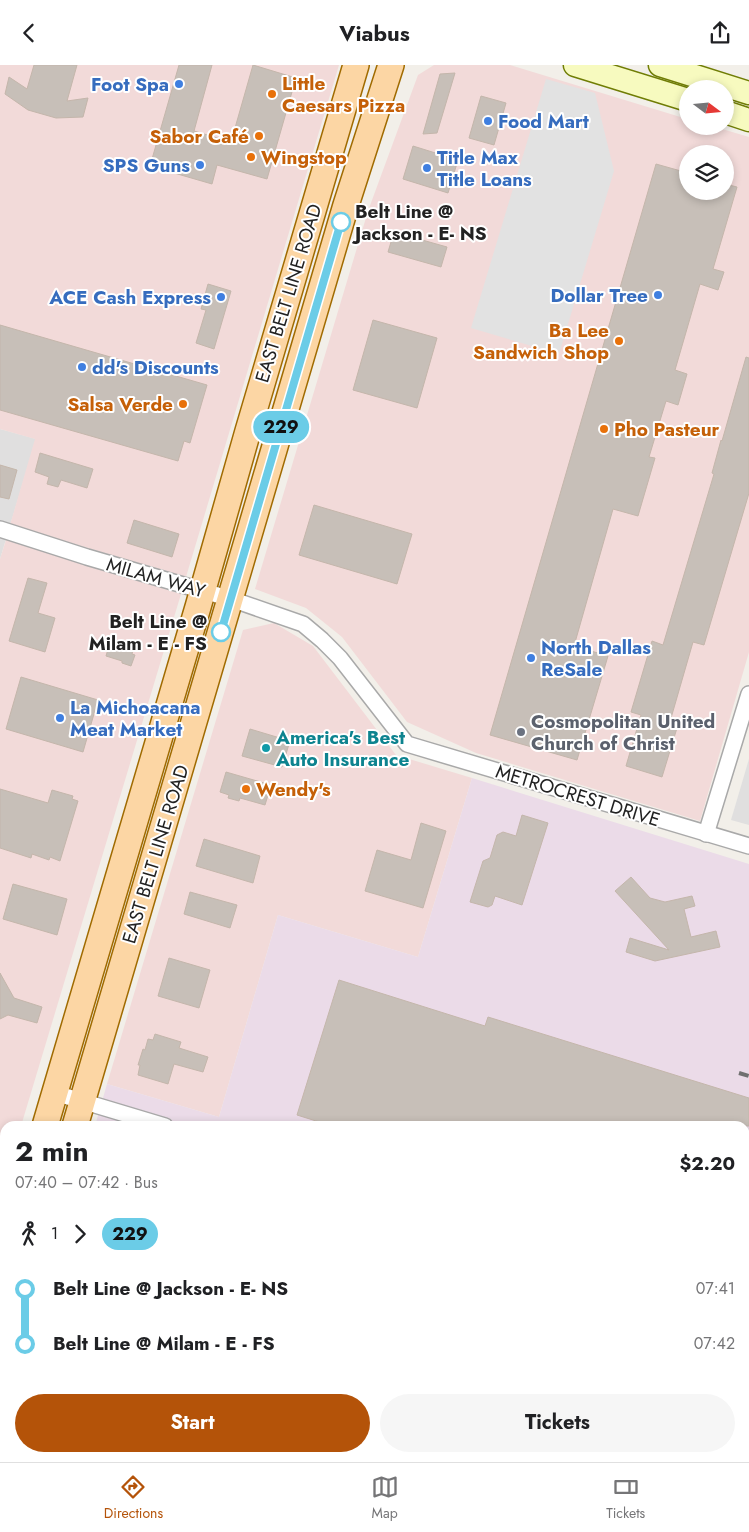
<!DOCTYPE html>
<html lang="en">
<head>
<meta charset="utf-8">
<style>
	body { margin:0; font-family:Jost,sans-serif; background:#f6f6f6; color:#202124; height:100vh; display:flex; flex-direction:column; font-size:19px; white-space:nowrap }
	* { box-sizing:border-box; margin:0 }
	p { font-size:16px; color:#757577 }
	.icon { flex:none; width:28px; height:28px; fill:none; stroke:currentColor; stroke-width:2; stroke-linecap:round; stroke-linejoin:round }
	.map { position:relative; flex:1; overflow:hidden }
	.drawer { position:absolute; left:0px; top:1056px; width:750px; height:341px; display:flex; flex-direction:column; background:#fff; border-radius:15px 15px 0 0; box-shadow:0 2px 8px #0003 }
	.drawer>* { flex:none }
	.badge { padding:0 10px; border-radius:16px; font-size:18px; line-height:32px }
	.needle { width:32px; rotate:106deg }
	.controls { position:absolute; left:679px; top:15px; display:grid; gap:10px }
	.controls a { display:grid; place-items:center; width:55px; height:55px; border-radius:50%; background:#fff; box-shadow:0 2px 8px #0003; font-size:25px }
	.map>.badge { position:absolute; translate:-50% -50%; box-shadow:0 0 0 2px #fff }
	.legs { display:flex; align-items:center; gap:8px; height:55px; padding:0 15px; font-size:16px }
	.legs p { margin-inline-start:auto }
	.summary { display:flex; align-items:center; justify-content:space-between; height:85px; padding:0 15px }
	h1 { font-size:28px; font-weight:700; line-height:38px }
	.cta { display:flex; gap:10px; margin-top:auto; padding:10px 15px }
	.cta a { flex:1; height:58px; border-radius:30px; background:#b45309; color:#fff; font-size:20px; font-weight:700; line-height:58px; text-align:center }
	.cta a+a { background:#f6f6f6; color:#202124 }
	ul { padding:0 15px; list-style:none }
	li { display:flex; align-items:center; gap:18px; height:55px; font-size:19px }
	li i { display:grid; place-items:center; width:8px; height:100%; margin:0 6px; background:currentColor }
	li i::after { content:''; width:12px; height:12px; margin:-6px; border:4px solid; border-radius:50%; background:#fff }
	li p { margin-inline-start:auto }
	li:first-child i { background:linear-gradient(#0000 50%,currentColor 0) }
	li:last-child i { background:linear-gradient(currentColor 50%,#0000 0) }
	header { display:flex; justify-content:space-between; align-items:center; height:65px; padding:0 15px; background:#fff; font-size:22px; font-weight:700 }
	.tabs { display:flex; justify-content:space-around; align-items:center; height:70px; border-top:1px solid #e0e0e0; background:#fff; font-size:14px; color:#757577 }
	.tabs a { display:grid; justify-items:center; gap:2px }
	.tabs .active { color:#b45309 }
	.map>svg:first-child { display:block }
	.residential { fill:#e0dfdf }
	.commercial { fill:#f2dad9; fill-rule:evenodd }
	.industrial { fill:#ebdbe8 }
	.parking { fill:#e2e2e2 }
	.building { fill:#c7bfb8; stroke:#c4b6ab }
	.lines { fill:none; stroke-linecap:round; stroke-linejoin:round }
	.minor-casing { stroke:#a9a9a9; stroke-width:18 }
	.secondary-casing { stroke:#707d05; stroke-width:25 }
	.primary-casing { stroke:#a06b00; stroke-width:28 }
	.minor { stroke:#fff; stroke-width:15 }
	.secondary { stroke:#f7fabf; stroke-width:22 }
	.primary { stroke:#fcd6a4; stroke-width:25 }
	.rail { stroke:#707070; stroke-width:4; stroke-dasharray:10 10; stroke-linecap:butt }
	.line-1-casing { stroke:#fff; stroke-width:11 }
	.line-1 { stroke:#6bcce7; stroke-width:8 }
	.shop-dot { fill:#3f7fe0; stroke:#fff; stroke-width:2 }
	.food-dot { fill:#e8710a; stroke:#fff; stroke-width:2 }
	.stop-1-dot { fill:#fff; stroke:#6bcce7; stroke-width:2.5 }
	.worship-dot { fill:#6b7280; stroke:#fff; stroke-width:2 }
	.culture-dot { fill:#0f9aa8; stroke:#fff; stroke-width:2 }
	.labels { text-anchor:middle; stroke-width:4; stroke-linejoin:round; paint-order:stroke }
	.food-label { font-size:19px; font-weight:bold; fill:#c56008; stroke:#fff; text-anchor:start }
	.shop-label { font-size:19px; font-weight:bold; fill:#366cbe; stroke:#fff; text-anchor:start }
	.stop-label { font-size:19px; font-weight:bold; fill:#222; stroke:#fff; text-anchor:start }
	.street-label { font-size:19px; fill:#222; stroke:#fff }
	.worship-label { font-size:19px; font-weight:bold; fill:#5b616d; stroke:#fff; text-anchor:start }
	.culture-label { font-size:19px; font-weight:bold; fill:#0d838f; stroke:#fff; text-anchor:start }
</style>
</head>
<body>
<header><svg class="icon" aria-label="back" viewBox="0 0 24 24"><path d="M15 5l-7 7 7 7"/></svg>Viabus<svg class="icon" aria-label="share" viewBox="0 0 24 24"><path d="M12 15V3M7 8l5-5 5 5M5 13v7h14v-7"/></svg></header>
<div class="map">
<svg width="749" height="1397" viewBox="0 0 749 1397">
	<rect width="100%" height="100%" fill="#f2efe9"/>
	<g class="residential">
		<path d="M0,364l36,10 -36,120z"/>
		<path d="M749,694v66l-18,-5z"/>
	</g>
	<g class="commercial">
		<path d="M0,0h339l-153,512 -176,-52 25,-86 -35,-10z"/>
		<path d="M434,0h76l177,54 1,7h24l37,11v515l-49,169 -224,-68 -69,-31 -65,-85 -36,-29 -51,-19 113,-378 50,-136zM688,89h37v37h-37z"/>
		<path d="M6,475l175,54 -160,532h-16v55l-5,16v-638z"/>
		<path d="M274,558l39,23 83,109 76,23 -54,179 -140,-42 -59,202 -112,-33 136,-454z"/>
	</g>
	<path class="industrial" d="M472,713l277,86v598h-749v-13l5,-17v25h740v-331h-650l12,-42 112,33 59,-202 140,42z"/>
	<path class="parking" d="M546,14l49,14 19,78 -55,183 -88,-26z"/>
	<g class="building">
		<path d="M34,0h43l-10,36 21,-3 -5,19 -27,1 -28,-8 -23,-16 4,-17 18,12z"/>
		<path d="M179,0h33l-18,66 37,11 22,-77 43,13 -29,101 -50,-14 -5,19 -62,-18z"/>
		<path d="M455,8l-18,60 -14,1 17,-60z"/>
		<path d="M481,31l25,7 -12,42 -25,-7z"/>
		<path d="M413,81l45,14 -10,33 -45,-14z"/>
		<path d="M656,99l32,9v18h37v-7l12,3 -24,82 11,3 -6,18 -18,-6 -25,86 12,4 -9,31 -12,-4 -4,13 -13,43 6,1 -17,58 -25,-7 -39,137 34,10 -31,104 -87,-25z"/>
		<path d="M394,167l53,15 -6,20 -53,-15z"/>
		<path d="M208,219l23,7 -17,58 -18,-6 10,-33 -5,-1z"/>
		<path d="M373,255l64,18 -20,70 -64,-18z"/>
		<path d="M0,260l207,60 -17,58 -6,-2 -6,20 -178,-51z"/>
		<path d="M746,292l3,1v135l-45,152 -11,-3 -24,83 8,3 -15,49 -36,-11 15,-51 -10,-3 21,-71 11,4 51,-171 -2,-1 9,-33 1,1z"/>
		<path d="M40,388l53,16 -6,19 -26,-8 -3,7 -11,-3 2,-7 -14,-5z"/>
		<path d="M0,400l17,5 -8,29 -9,-2z"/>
		<path d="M314,440l98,29 -15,50 -98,-29z"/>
		<path d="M134,455l45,14 -7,23 -45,-14z"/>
		<path d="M28,513l19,5 -9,30 17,5 -10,34 -36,-11z"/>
		<path d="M111,574l23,7 -2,8 3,1 -4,11 -9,-3v-2l-16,-5z"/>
		<path d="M21,612l77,23 -15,52 -77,-23z"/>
		<path d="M250,664l40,12 -8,26 -40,-11z"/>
		<path d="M226,707l45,13 -6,20 -25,-7 -1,3 -11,-3 1,-3 -9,-3z"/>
		<path d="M0,724l48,14 4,-13 21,6 -1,3 6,2 -18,60 -10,-4 -1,3 -17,-6 -1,4 -31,-10z"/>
		<path d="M522,750l26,8 -26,82 -27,-9 -3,9 -4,2 -18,-5 13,-41 7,-3 7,-23 6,-3 13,4z"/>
		<path d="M421,758l25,8 -23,77 -58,-17 12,-41 34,10z"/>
		<path d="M204,774l56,17 -7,27 -57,-17z"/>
		<path d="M631,812l19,21 15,4 27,-6 3,10 -11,3 7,28 25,-6 4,16 -65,14 -29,-9 4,-14 39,12 -54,-59z"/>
		<path d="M13,819l54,15 -10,36 -54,-16z"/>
		<path d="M190,827l47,13 -7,23 -46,-14z"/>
		<path d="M169,893l41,12 -11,38 -41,-12z"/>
		<path d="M0,908l14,25 28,9 -5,16 -29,-8 -8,4z"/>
		<path d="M339,915l146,46 3,-9 261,81v28h-417l-35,-11z"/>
		<path d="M155,969l26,8 -2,6 29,9 -5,15 -29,-8 -6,20 -30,-9 2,-10h-2l5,-16 2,1 3,-11 5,1z"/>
	</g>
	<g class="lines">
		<g class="minor-casing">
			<g id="minor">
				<path d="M0,464l87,28 144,42 72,25 19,16 18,18 67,86 342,102"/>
				<path d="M706,769l43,-140"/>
				<path d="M55,1028l110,33"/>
				<path d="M745,1266l4,3"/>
			</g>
		</g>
		<g class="secondary-casing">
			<g id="secondary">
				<path d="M575,0l113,35"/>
				<path d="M660,0l89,28"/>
				<path d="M725,47l24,8"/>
			</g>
		</g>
		<g class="primary-casing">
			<g id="primary">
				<path d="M45,1061l153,-519 50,-176 108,-366"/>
				<path d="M75,1061l271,-921 45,-140"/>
				<path d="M0,1207l5,-16"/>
				<path d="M0,1312l5,-16"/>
			</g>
		</g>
		<use href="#minor" class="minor"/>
		<use href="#secondary" class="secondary"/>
		<use href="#primary" class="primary"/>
		<path class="rail" d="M739,1008l10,3"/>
	</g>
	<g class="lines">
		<g class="line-1-casing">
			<path id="line-1" d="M221,567l120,-410"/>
		</g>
		<use href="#line-1" class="line-1"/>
	</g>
	<g class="shop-dot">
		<circle cx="179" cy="19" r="5"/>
		<circle cx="488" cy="56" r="5"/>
		<circle cx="200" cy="100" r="5"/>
		<circle cx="427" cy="103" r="5"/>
		<circle cx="658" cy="230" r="5"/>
		<circle cx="221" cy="232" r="5"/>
		<circle cx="82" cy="302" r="5"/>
		<circle cx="531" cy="593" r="5"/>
		<circle cx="60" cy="653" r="5"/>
	</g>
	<g class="food-dot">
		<circle cx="272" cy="29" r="5"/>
		<circle cx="259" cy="71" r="5"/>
		<circle cx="251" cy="92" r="5"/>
		<circle cx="619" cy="276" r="5"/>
		<circle cx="183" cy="339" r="5"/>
		<circle cx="604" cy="364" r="5"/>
		<circle cx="246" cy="724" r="5"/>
	</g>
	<g class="stop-1-dot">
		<circle cx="341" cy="157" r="9"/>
		<circle cx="221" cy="567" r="9"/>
	</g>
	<circle class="worship-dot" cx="521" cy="667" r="5"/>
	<circle class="culture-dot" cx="266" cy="683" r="5"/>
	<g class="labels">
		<g class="food-label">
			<text x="282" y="25">Little<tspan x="282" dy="22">Caesars Pizza</tspan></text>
			<text x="249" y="78" text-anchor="end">Sabor Café</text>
			<text x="261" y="99">Wingstop</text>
			<text x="609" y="272" text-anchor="end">Ba Lee<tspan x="609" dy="22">Sandwich Shop</tspan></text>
			<text x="173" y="346" text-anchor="end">Salsa Verde</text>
			<text x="614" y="371">Pho Pasteur</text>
			<text x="256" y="731">Wendy's</text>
		</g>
		<g class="shop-label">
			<text x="169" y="26" text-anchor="end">Foot Spa</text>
			<text x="498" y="63">Food Mart</text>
			<text x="437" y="99">Title Max<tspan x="437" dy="22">Title Loans</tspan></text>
			<text x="190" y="107" text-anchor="end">SPS Guns</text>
			<text x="648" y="237" text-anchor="end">Dollar Tree</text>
			<text x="211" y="239" text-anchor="end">ACE Cash Express</text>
			<text x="92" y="309">dd's Discounts</text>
			<text x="541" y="589">North Dallas<tspan x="541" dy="22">ReSale</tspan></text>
			<text x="70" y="649">La Michoacana<tspan x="70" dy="22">Meat Market</tspan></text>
		</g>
		<g class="stop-label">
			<text x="355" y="153">Belt Line @<tspan x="355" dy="22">Jackson - E- NS</tspan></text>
			<text x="207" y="563" text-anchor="end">Belt Line @<tspan x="207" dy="22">Milam - E - FS</tspan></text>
		</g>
		<g class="street-label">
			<text transform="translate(288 228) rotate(-73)" y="7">EAST BELT LINE ROAD</text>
			<text transform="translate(156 512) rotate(16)" y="7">MILAM WAY</text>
			<text transform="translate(578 730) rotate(17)" y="7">METROCREST DRIVE</text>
			<text transform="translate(155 789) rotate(-73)" y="7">EAST BELT LINE ROAD</text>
		</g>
		<g class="worship-label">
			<text x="531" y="663">Cosmopolitan United<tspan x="531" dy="22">Church of Christ</tspan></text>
		</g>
		<g class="culture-label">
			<text x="276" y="679">America's Best<tspan x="276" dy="22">Auto Insurance</tspan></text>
		</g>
	</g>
</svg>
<div class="controls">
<a><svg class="needle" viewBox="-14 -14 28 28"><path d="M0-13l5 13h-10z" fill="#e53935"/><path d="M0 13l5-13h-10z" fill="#757577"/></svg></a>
<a><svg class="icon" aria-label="layers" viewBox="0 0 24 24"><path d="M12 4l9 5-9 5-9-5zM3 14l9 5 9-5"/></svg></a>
</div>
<b class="badge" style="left:281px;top:362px;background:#6bcce7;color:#111">229</b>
<section class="drawer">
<div class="summary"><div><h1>2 min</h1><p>07:40 – 07:42 · Bus</p></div><b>$2.20</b></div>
<div class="legs"><svg class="icon" aria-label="walk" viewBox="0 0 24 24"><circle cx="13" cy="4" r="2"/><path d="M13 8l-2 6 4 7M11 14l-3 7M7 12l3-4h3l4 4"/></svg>1<svg class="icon" aria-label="forward" viewBox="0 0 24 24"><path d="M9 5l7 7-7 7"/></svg><b class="badge" style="background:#6bcce7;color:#111">229</b></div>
<ul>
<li><i style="color:#6bcce7"></i><b>Belt Line @ Jackson - E- NS</b><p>07:41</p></li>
<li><i style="color:#6bcce7"></i><b>Belt Line @ Milam - E - FS</b><p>07:42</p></li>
</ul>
<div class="cta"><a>Start</a><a>Tickets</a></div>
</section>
</div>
<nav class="tabs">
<a class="active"><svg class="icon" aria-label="directions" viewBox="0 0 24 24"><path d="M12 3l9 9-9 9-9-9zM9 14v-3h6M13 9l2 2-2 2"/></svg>Directions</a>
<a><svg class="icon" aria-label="map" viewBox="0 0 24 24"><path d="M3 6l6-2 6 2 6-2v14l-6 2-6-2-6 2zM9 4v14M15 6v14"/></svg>Map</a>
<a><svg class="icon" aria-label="tickets" viewBox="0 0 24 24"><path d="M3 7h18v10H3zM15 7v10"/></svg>Tickets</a>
</nav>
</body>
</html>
